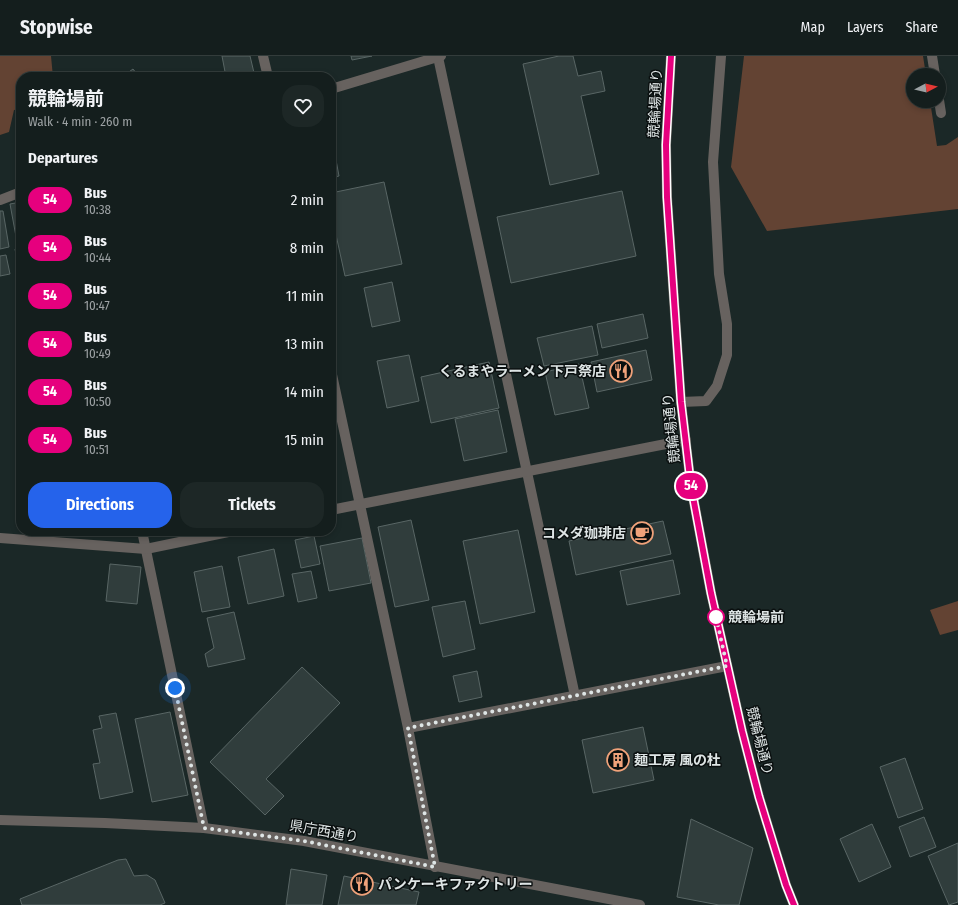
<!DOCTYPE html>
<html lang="en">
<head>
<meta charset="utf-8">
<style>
	body { margin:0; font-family:"Fira Sans Condensed","Noto Sans JP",sans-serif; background:#1d2726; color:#f1f3f6; height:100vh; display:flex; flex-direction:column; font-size:15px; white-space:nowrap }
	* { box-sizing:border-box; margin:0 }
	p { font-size:13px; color:#9da2a4 }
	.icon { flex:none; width:22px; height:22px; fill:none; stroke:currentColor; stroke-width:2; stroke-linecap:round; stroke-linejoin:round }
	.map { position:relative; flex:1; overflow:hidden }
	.panel { position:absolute; left:16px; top:16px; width:320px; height:464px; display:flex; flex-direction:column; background:#141e1d; border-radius:16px; box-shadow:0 2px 6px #0003,0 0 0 1px #333c3b }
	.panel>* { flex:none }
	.badge { padding:0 8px; border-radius:13px; font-size:14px; line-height:26px }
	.needle { width:26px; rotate:83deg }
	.buttons { position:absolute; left:906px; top:12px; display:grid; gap:8px }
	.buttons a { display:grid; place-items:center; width:40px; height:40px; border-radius:50%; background:#141e1d; box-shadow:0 2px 6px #0003,0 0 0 1px #333c3b; font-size:20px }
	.you { position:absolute; width:20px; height:20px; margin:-10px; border:3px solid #fff; border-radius:50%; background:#1a73e8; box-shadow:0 0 0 6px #1a73e833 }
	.map>.badge { position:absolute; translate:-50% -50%; box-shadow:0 0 0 2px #fff }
	h2 { padding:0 12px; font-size:15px; line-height:36px }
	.round { display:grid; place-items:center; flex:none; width:42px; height:42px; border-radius:16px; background:#1d2726 }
	.summary { display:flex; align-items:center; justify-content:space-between; height:68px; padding:0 12px }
	h1 { font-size:19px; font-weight:700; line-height:30px }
	.primary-button { display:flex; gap:8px; margin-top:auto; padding:8px 12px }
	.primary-button a { flex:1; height:46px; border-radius:16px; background:#2563eb; color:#fff; font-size:16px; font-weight:700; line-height:46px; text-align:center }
	.primary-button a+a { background:#1d2726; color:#f1f3f6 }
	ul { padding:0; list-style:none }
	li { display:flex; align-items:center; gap:12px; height:48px; padding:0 12px }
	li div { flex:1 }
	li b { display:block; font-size:15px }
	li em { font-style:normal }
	li .badge { min-width:44px; font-weight:700; text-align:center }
	header { display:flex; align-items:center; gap:24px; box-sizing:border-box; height:56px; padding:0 20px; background:#141e1d; border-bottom:1px solid #333c3b }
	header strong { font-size:19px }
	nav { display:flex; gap:22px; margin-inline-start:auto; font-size:14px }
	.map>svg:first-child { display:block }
	.green { fill:#634333 }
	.building { fill:#303d3c; stroke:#596665 }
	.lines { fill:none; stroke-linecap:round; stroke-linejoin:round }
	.minor { stroke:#67625f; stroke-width:10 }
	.tertiary { stroke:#67625f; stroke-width:10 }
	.line-casing { stroke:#fff; stroke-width:9 }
	.line { stroke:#e6007e; stroke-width:6 }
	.walk { stroke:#dee5e5; stroke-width:4; stroke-dasharray:0 7.2 }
	.stop-dot { fill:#fff; stroke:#e6007e; stroke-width:2 }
	.labels { text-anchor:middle; stroke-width:3; stroke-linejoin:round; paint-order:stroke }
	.street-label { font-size:14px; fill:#dee5e5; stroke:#0a0f0f }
	.poi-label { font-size:14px; font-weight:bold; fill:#dee5e5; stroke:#0a0f0f; text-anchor:end }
	.stop-label { font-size:14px; font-weight:bold; fill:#dee5e5; stroke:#0a0f0f; text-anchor:start }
</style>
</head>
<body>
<header>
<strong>Stopwise</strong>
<nav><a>Map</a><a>Layers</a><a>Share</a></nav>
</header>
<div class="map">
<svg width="958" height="849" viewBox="0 0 958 849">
	<rect width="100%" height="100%" fill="#1b2827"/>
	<g class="green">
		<path d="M0,0h51l2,21h-32v32l-7,1 -5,22 -9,3z"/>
		<path d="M744,0h179l3,19h-13v26h17l7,45 9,-1 12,-8v72l-191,22 -36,-64z"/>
		<path d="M958,545v29l-18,5 -10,-25z"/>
	</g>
	<g class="building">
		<path d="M222,0h28l5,21h-29z"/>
		<path d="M351,0h21l-20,4z"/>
		<path d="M559,0h14l5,20 23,-5 4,20 -24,5 18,78 -49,11 -27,-121z"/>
		<path d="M133,13l6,8h-17z"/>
		<path d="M331,88h2l6,32 -8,2z"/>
		<path d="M384,126l18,82 -57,12 -14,-64v-19z"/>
		<path d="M622,135l14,65 -125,27 -14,-66z"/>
		<path d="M21,146v39l-4,1 -7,-38z"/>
		<path d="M0,155h3l6,36 -9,2z"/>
		<path d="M21,192v28h-1l-5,-27z"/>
		<path d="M6,199l4,19 -10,2v-20z"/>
		<path d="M392,226l8,39 -28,6 -8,-39z"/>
		<path d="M643,258l5,24 -46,10 -5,-24z"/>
		<path d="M592,270l6,29 -54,11 -7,-28z"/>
		<path d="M646,294l6,30 -55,12 -6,-30z"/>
		<path d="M409,299l10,46 -32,7 -10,-47z"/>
		<path d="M489,306l10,46 -68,15 -10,-46z"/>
		<path d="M579,308l10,44 -34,7 -10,-43z"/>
		<path d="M498,354l9,42 -43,9 -9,-42z"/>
		<path d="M411,464l18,80 -34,7 -17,-80z"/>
		<path d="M663,465l8,33 -95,21 -7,-34z"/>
		<path d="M518,474l17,82 -55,12 -17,-83z"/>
		<path d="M314,480l6,28 -19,4 -6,-28z"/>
		<path d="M362,482l9,45 -42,8 -9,-45z"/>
		<path d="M274,493l10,47 -36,8 -10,-47z"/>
		<path d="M673,504l7,34 -53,11 -7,-34z"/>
		<path d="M110,508l31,3 -4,37 -31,-3z"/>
		<path d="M222,510l8,41 -28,5 -8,-40z"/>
		<path d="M311,515l6,27 -19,4 -6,-28z"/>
		<path d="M465,545l10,48 -32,8 -11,-50z"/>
		<path d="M234,556l11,47 -37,8 -3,-13 9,-6 -7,-30z"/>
		<path d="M302,611l38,36 -74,76 18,17 -19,19 -55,-53z"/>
		<path d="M477,615l5,26 -23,5 -6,-26z"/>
		<path d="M170,656l18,83 -36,7 -17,-83z"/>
		<path d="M116,657l17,79 -33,7 -7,-35 7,-1 -7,-33 9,-2 -3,-12z"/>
		<path d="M643,671l11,53 -61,13 -11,-53z"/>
		<path d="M905,702l18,51 -25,9 -18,-51z"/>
		<path d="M924,761l12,30 -26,10 -11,-30z"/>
		<path d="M691,763l62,29 -14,57h-20l-42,-8z"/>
		<path d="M872,768l19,43 -32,15 -19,-43z"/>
		<path d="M958,787v59l-9,3 -21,-49z"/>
		<path d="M126,803l8,17 13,-1 8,5 10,23 -5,2h-138l-2,-6 98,-39z"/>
		<path d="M291,813l36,6 -5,30h-36z"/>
		<path d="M344,820l75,16 -3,13h-78z"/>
	</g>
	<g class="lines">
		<g class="minor">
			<path d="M263,0l5,21"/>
			<path d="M932,0l3,19"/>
			<path d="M438,1l137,639"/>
			<path d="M331,33l110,-33"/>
			<path d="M939,44l2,13"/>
			<path d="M0,144l21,-8"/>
			<path d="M331,314l77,358 27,139"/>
			<path d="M681,346l25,-1 11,-15 10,-31v-31l-8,-50 -6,-112 8,-106"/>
			<path d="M331,454l355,-70"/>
			<path d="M142,475l62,297"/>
			<path d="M0,482l146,11 87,-18"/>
			<path d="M408,672l319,-62"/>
		</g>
		<g class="tertiary">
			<path d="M671,0l-5,89 1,52 14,205 10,84 20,107 31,138 17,66 27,88 8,20"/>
			<path d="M0,764l105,3 99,5 100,13 336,64"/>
		</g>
	</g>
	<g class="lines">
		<g class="line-casing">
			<path id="line" d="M671,0l-5,89 1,52 14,205 10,84 20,107 31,138 17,66 27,88 8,20"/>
		</g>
		<use href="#line" class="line"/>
		<path class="walk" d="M175,632l29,140 100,13 131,26 -27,-139 319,-62 -11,-49"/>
	</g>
	<defs>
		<g id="restaurant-ring" transform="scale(1.15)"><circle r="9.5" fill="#0a0f0f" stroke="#f0a27a" stroke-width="1.5"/><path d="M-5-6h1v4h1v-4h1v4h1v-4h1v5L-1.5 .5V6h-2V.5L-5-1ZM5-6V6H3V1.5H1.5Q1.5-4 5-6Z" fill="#f0a27a"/></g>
		<g id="cafe-ring" transform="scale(1.15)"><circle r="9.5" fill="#0a0f0f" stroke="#f0a27a" stroke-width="1.5"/><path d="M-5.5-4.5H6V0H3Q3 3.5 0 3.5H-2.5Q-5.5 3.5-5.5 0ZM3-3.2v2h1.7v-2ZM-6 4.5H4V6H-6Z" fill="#f0a27a"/></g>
		<g id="building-ring" transform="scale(1.15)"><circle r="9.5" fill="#0a0f0f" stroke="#f0a27a" stroke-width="1.5"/><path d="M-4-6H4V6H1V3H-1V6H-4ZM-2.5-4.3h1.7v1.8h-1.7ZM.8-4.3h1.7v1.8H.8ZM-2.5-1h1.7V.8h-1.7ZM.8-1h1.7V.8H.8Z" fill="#f0a27a"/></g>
	</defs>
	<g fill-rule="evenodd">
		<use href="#restaurant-ring" x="621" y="315"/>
		<use href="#cafe-ring" x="642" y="477"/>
		<use href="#building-ring" x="618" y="704"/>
		<use href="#restaurant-ring" x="362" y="828"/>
	</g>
	<circle class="stop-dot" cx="716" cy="561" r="8"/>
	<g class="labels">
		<g class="street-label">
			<text transform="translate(655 47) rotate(-87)" y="5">競輪場通り</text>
			<text transform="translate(671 372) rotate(-96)" y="5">競輪場通り</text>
			<text transform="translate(760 685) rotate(76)" y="5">競輪場通り</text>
			<text transform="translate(324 775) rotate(10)" y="5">県庁西通り</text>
		</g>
		<g class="poi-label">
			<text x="606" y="320">くるまやラーメン下戸祭店</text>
			<text x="626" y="482">コメダ珈琲店</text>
			<text x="634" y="709" text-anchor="start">麺工房 風の杜</text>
			<text x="378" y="833" text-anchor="start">パンケーキファクトリー</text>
		</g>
		<g class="stop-label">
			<text x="728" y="566">競輪場前</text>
		</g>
	</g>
</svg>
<div class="buttons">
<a><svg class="needle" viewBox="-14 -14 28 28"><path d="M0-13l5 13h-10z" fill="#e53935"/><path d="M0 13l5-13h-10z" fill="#9da2a4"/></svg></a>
</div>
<div class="you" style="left:175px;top:632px"></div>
<b class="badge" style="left:691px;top:430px;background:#e6007e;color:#fff">54</b>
<section class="panel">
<div class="summary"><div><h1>競輪場前</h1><p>Walk · 4 min · 260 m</p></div><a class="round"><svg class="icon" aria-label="heart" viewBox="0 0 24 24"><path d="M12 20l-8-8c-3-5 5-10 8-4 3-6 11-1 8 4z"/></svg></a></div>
<h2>Departures</h2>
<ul>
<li><span class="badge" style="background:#e6007e;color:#fff">54</span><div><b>Bus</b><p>10:38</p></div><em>2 min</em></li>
<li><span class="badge" style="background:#e6007e;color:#fff">54</span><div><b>Bus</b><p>10:44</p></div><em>8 min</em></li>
<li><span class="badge" style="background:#e6007e;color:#fff">54</span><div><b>Bus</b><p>10:47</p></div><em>11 min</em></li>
<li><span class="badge" style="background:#e6007e;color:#fff">54</span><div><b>Bus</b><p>10:49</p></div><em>13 min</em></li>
<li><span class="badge" style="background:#e6007e;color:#fff">54</span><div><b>Bus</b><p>10:50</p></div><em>14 min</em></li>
<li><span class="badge" style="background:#e6007e;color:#fff">54</span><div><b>Bus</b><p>10:51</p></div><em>15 min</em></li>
</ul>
<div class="primary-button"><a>Directions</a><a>Tickets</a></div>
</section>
</div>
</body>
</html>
